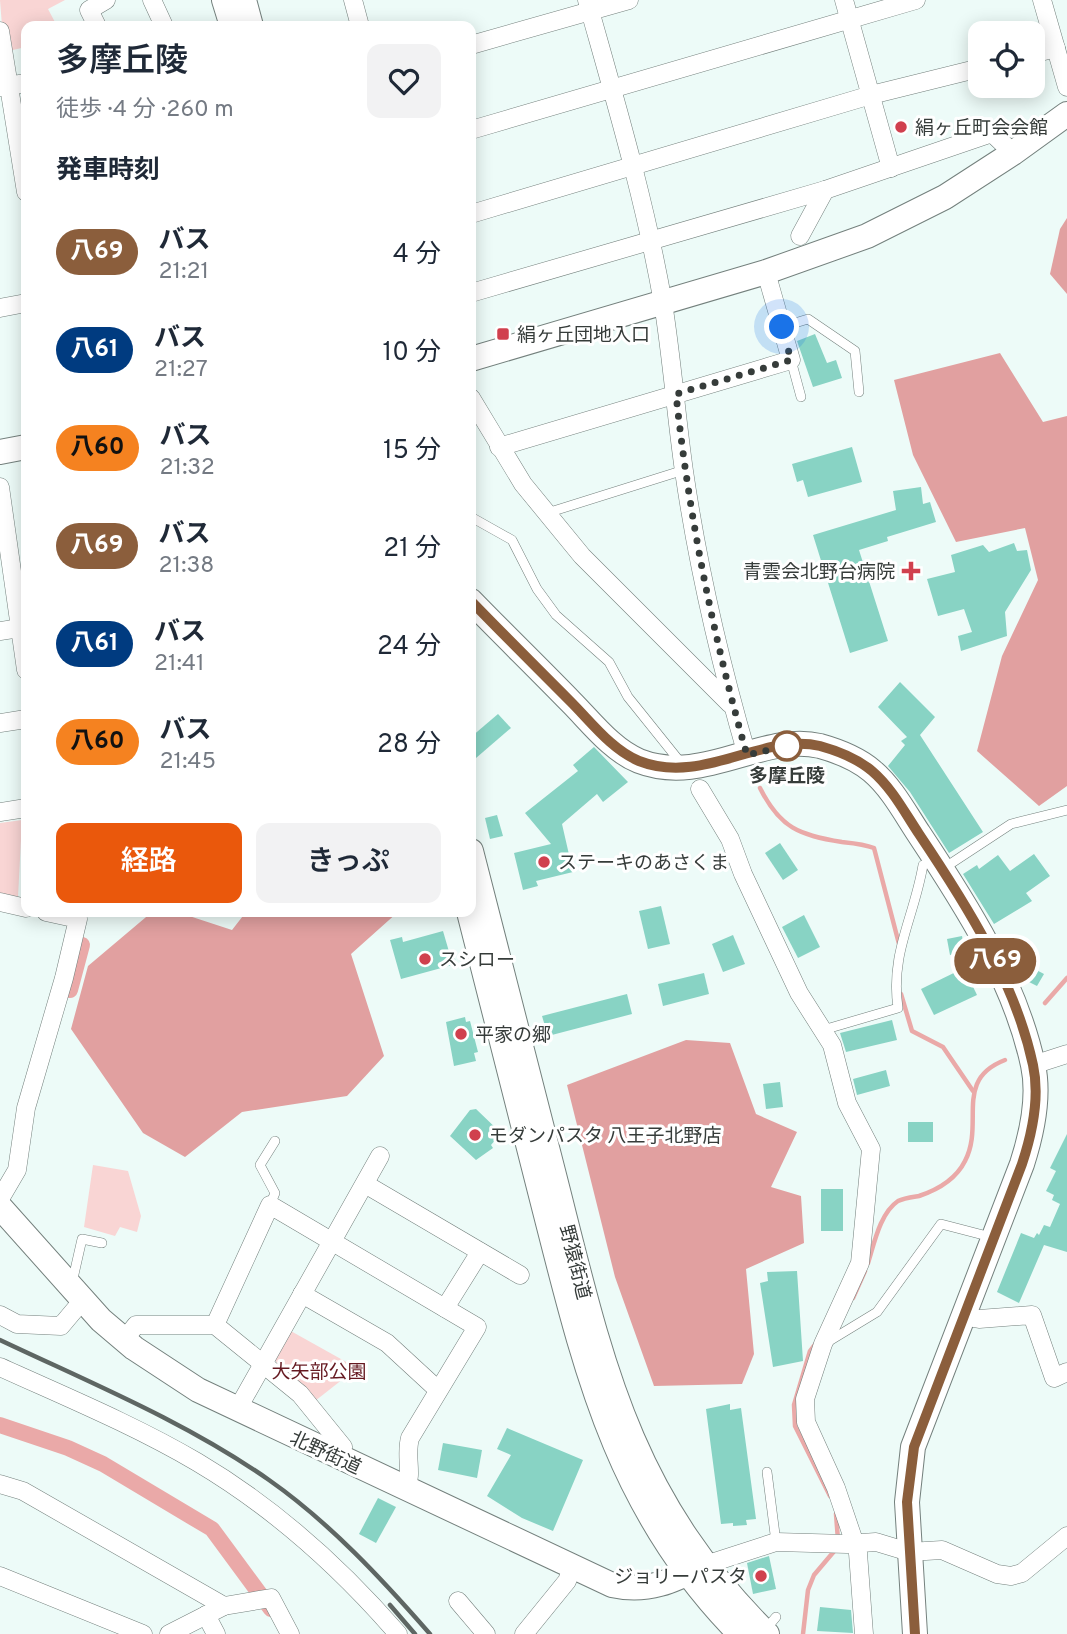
<!DOCTYPE html>
<html lang="ja">
<head>
<meta charset="utf-8">
<style>
	body { margin:0; font-family:Overpass,"Noto Sans JP",sans-serif; background:#f2f2f3; color:#1f2937; height:100vh; display:flex; flex-direction:column; font-size:26px; white-space:nowrap }
	* { box-sizing:border-box; margin:0 }
	p { font-size:23px; color:#747a83 }
	.icon { flex:none; width:38px; height:38px; fill:none; stroke:currentColor; stroke-width:2; stroke-linecap:round; stroke-linejoin:round }
	.map { position:relative; flex:1; overflow:hidden }
	.panel { position:absolute; left:21px; top:21px; width:455px; height:896px; display:flex; flex-direction:column; background:#fff; border-radius:14px; box-shadow:0 4px 18px #0003 }
	.panel>* { flex:none }
	.badge { padding:0 14px; border-radius:23px; font-size:24px; line-height:46px }
	.buttons { position:absolute; left:968px; top:21px; display:grid; gap:14px }
	.buttons a { display:grid; place-items:center; width:77px; height:77px; border-radius:14px; background:#fff; box-shadow:0 4px 18px #0003; font-size:35px }
	.you { position:absolute; width:35px; height:35px; margin:-18px; border:5px solid #fff; border-radius:50%; background:#1a73e8; box-shadow:0 0 0 10px #1a73e833 }
	.map>.badge { position:absolute; translate:-50% -50%; box-shadow:0 0 0 4px #fff }
	h2 { padding:0 35px; font-size:26px; line-height:63px }
	.round { display:grid; place-items:center; flex:none; width:74px; height:74px; border-radius:14px; background:#f2f2f3 }
	.headline { display:flex; align-items:center; justify-content:space-between; height:119px; padding:0 35px }
	h1 { font-size:33px; font-weight:600; line-height:52px }
	.primary-button { display:flex; gap:14px; margin-top:auto; padding:14px 35px }
	.primary-button a { flex:1; height:80px; border-radius:14px; background:#ea580c; color:#fff; font-size:28px; font-weight:600; line-height:80px; text-align:center }
	.primary-button a+a { background:#f2f2f3; color:#1f2937 }
	ul { padding:0; list-style:none }
	li { display:flex; align-items:center; gap:21px; height:98px; padding:0 35px }
	li div { flex:1 }
	li b { display:block; font-size:26px }
	li em { font-style:normal }
	li .badge { min-width:77px; font-weight:700; text-align:center }
	.map>svg:first-child { display:block }
	.green { fill:#f9d5d4 }
	.forest { fill:#e1a0a0 }
	.lines { fill:none; stroke-linecap:round; stroke-linejoin:round }
	.stream { stroke:#eaa9a8; stroke-width:4.5 }
	.canal { stroke:#eaa9a8; stroke-width:16 }
	.building { fill:#88d3c4 }
	.lane-casing { stroke:#74807d; stroke-width:10 }
	.street-casing { stroke:#74807d; stroke-width:19 }
	.secondary-casing { stroke:#74807d; stroke-width:26 }
	.lane { stroke:#fff; stroke-width:9 }
	.street { stroke:#fff; stroke-width:18 }
	.secondary { stroke:#fff; stroke-width:24 }
	.rail { stroke:#5e6663; stroke-width:4.5 }
	.line-casing { stroke:#fff; stroke-width:16 }
	.line { stroke:#8b5e3c; stroke-width:10 }
	.walk { stroke:#363c3a; stroke-width:7; stroke-dasharray:0 12.6 }
	.poi-dot { fill:#d0404e; stroke:#fff; stroke-width:2.5 }
	.stop-dot { fill:#fff; stroke:#8b5e3c; stroke-width:3.5 }
	.labels { text-anchor:middle; stroke-width:6; stroke-linejoin:round; paint-order:stroke }
	.poi-label { font-size:19px; fill:#363c3a; stroke:#fff; text-anchor:start }
	.stop-label { font-size:19px; font-weight:bold; fill:#363c3a; stroke:#fff }
	.street-label { font-size:19px; fill:#363c3a; stroke:#fff }
	.park-label { font-size:19px; fill:#651921; stroke:#fff }
</style>
</head>
<body>
<div class="map">
<svg width="1067" height="1634" viewBox="0 0 1067 1634">
	<rect width="100%" height="100%" fill="#edfbf8"/>
	<g class="green">
		<path d="M0,0h65l-17,9 9,17h-31v21l-22,5z"/>
		<path d="M22,820l-4,77 -18,-4v-70z"/>
		<path d="M93,1165l35,6 13,45 -4,16 -17,-5 -5,9 -31,-9z"/>
		<path d="M289,1330l68,38 -42,33c-9,-12 -40,-35 -42,-45z"/>
	</g>
	<g class="forest">
		<path d="M1067,218v76l-17,-20 10,-45z"/>
		<path d="M1000,353l43,69 24,-6v370l-28,20 -62,-55 25,-95 36,-76 -13,-52 -69,14 -43,-87 -19,-75z"/>
		<path d="M152,912h25l55,18 14,-18h152l-47,42 33,102 -37,40 -105,16 -57,45 -42,-24 -72,-104 17,-63z"/>
		<path d="M686,1040l44,3 26,71 41,18 -26,55 30,9 3,47 -58,26 8,85 -12,30 -88,2 -39,-109 -48,-192z"/>
	</g>
	<g class="lines">
		<g class="stream">
			<path d="M760,788c20,40 39,47 82,54 10,1 22,2 32,6l25,96"/>
			<path d="M901,994l11,37 31,16 30,44"/>
			<path d="M1045,1003l22,-25"/>
			<path d="M868,1263c6,-19 12,-50 30,-62 6,-3 15,-4 21,-5 18,-6 37,-17 46,-35 20,-38 -12,-81 40,-101"/>
			<path d="M853,1298l12,-27"/>
			<path d="M816,1343l-6,8 -16,54 1,21 35,70"/>
			<path d="M836,1514l2,26"/>
			<path d="M803,1634l5,-44 6,-15 22,-26"/>
		</g>
		<g class="canal">
			<path d="M70,990l12,-45"/>
			<path d="M0,1425l68,23 35,16 109,65 59,80"/>
		</g>
	</g>
	<g class="building">
		<path d="M815,334l12,29 9,-3 6,18 -29,9 -16,-46z"/>
		<path d="M852,447l10,35 -54,15 -5,-17 -6,2 -5,-18z"/>
		<path d="M921,487l2,17 7,-2 6,20 -49,15 1,4 -29,9 29,91 -38,12 -37,-118 83,-25 -3,-19z"/>
		<path d="M1014,543l3,8 10,-1 4,20 -26,42 2,24 -46,15 -3,-15 14,-4 -8,-23 -26,7 -11,-37 28,-7 -4,-17 32,-10 6,7z"/>
		<path d="M900,682l35,35 -15,18 63,97 -34,21 -39,-61 -22,-26 17,-21 -4,-4 6,-4 -29,-30z"/>
		<path d="M498,714l13,14 -35,30 -5,-6v-15z"/>
		<path d="M594,747l34,35 -25,20 -6,-8 -35,30 11,48 -37,9 2,5 -15,4 -9,-37 37,-9 -26,-31 53,-42 -5,-6z"/>
		<path d="M497,815l6,21 -13,3 -5,-21z"/>
		<path d="M780,843l18,27 -15,10 -18,-27z"/>
		<path d="M1034,854l16,22 -24,17 6,8 -38,23 -31,-50 14,-9 2,4 19,-14 12,16z"/>
		<path d="M661,906l9,38 -22,5 -9,-38z"/>
		<path d="M804,915l16,32 -22,11 -16,-31z"/>
		<path d="M443,931l7,24 4,-2 2,11 -55,15 -11,-39 12,-3 1,5z"/>
		<path d="M733,935l12,29 -22,8 -11,-28z"/>
		<path d="M962,936l3,16 -15,3 -3,-16z"/>
		<path d="M1027,965l17,9 -7,12 -18,-9z"/>
		<path d="M964,968l13,27 -43,20 -13,-26z"/>
		<path d="M704,973l5,21 -46,12 -5,-22z"/>
		<path d="M627,994l5,20 -84,22 -6,-20z"/>
		<path d="M465,1017l1,5 4,-1 8,31 -4,1 2,8 -22,5 -8,-44z"/>
		<path d="M892,1020l5,20 -51,12 -6,-19z"/>
		<path d="M886,1070l4,16 -33,9 -4,-16z"/>
		<path d="M780,1082l3,25 -17,2 -3,-25z"/>
		<path d="M476,1109l25,24 -10,12 2,3 -17,12 -26,-24 20,-26z"/>
		<rect x="908" y="1122" width="25" height="20"/>
		<path d="M1067,1134v118l-23,-7 -25,58 -22,-11 24,-59 13,5 3,-5 2,2 5,-10 6,2 10,-23 -8,-4 2,-5 -8,-4 10,-20 -6,-3z"/>
		<rect x="821" y="1189" width="22" height="42"/>
		<path d="M797,1271l6,90 -30,6 -13,-84 8,-2 -1,-9z"/>
		<path d="M730,1404v6l11,-2 15,111 -10,1 1,5 -14,1v-3l-12,1 -15,-115z"/>
		<path d="M507,1428l76,32 -30,71 -31,-13 -35,-22 24,-41 -14,-6z"/>
		<path d="M443,1443l39,7 -5,28 -39,-8z"/>
		<path d="M378,1498l18,9 -20,36 -17,-9z"/>
		<path d="M769,1556l7,33 -23,5 -6,-31z"/>
		<path d="M820,1607l31,3 2,23 -36,-2z"/>
	</g>
	<g class="lines">
		<g class="lane-casing">
			<g id="lane">
				<path d="M782,327l26,-8 47,32 4,41"/>
				<path d="M791,360l10,37"/>
				<path d="M547,513l137,-43"/>
				<path d="M471,517l41,23 25,49 19,26 53,47 19,35 53,66"/>
				<path d="M944,868l67,-44 56,-14"/>
				<path d="M823,1030l75,-22c-8,-55 16,-90 25,-143"/>
				<path d="M270,1205l5,-12 -15,-28 15,-24"/>
				<path d="M72,1283l10,-44 20,4"/>
				<path d="M826,1343l51,-31 64,-88 50,13"/>
				<path d="M767,1472l9,70"/>
				<path d="M765,1630l11,-13"/>
			</g>
		</g>
		<g class="street-casing">
			<g id="street">
				<path d="M152,0l12,26"/>
				<path d="M353,0l7,26"/>
				<path d="M587,0c28,100 58,200 76,303 9,56 13,112 21,168 14,97 36,191 63,284"/>
				<path d="M844,0l47,168"/>
				<path d="M1042,0l25,87"/>
				<path d="M97,26l-8,-16 17,-10"/>
				<path d="M0,31l26,161"/>
				<path d="M471,45l158,-45"/>
				<path d="M1032,54l24,-6"/>
				<path d="M0,87l26,-4"/>
				<path d="M471,130l445,-130"/>
				<path d="M471,214l400,-119 109,-27"/>
				<path d="M800,236l25,-46"/>
				<path d="M471,293l354,-103 167,-57 21,20"/>
				<path d="M0,308l26,-5"/>
				<path d="M471,398l52,86 59,72 148,148"/>
				<path d="M499,447l292,-87 -25,-88"/>
				<path d="M0,487l26,183"/>
				<path d="M0,631l26,-4"/>
				<path d="M0,723l26,-4"/>
				<path d="M700,789l30,50 13,35 56,119 33,52 15,58 24,46 -11,114 -37,81 -18,55 1,23 30,66 22,65 6,81"/>
				<path d="M0,812l26,-4"/>
				<path d="M0,902l26,6"/>
				<path d="M1033,1065l34,-11"/>
				<path d="M365,1184l155,91"/>
				<path d="M0,1199l17,-29 9,-62 38,-130 14,-59 -32,-7"/>
				<path d="M302,1294l85,49 51,47"/>
				<path d="M445,1308l35,-56"/>
				<path d="M0,1315l17,9 44,2 21,-25"/>
				<path d="M962,1316l17,3 53,-4 22,63 13,-6"/>
				<path d="M215,1325l55,-120 207,122 -67,111c-5,18 3,35 -4,51"/>
				<path d="M124,1340l12,-15h79l85,69 43,53 -5,12"/>
				<path d="M0,1367c66,30 134,58 197,95 76,45 143,105 201,172"/>
				<path d="M237,1410l143,-254"/>
				<path d="M0,1484l23,7 201,115"/>
				<path d="M705,1565l71,-23 71,2 29,-2 33,10 33,-2 55,24 14,2 11,-3 45,-37"/>
				<path d="M0,1576l143,58"/>
				<path d="M458,1601l28,33"/>
				<path d="M206,1615l10,19"/>
				<path d="M169,1634l55,-28 47,-8 19,36"/>
				<path d="M524,1634l43,-53 5,-13"/>
			</g>
		</g>
		<g class="secondary-casing">
			<g id="secondary">
				<path d="M224,0l8,26"/>
				<path d="M244,0l7,26"/>
				<path d="M471,359l295,-87 101,-36 78,-39 68,-44 54,-39"/>
				<path d="M0,452l26,-5"/>
				<path d="M471,601c33,34 67,67 100,101 20,20 41,48 68,59 64,25 124,-29 181,-15 18,5 38,13 52,25 20,17 33,42 47,63 47,71 96,147 114,231 7,32 -1,68 -11,99l-109,283 -6,55 8,132"/>
				<path d="M471,851c27,108 55,216 83,324 47,184 72,319 213,459"/>
				<path d="M469,912c25,99 50,199 76,299 41,161 73,300 195,423"/>
				<path d="M0,1207l101,113 33,28 64,42 414,195c36,8 61,-4 93,-20"/>
			</g>
		</g>
		<use href="#lane" class="lane"/>
		<use href="#street" class="street"/>
		<use href="#secondary" class="secondary"/>
		<g class="rail">
			<path d="M0,1340c91,43 186,82 269,140 60,42 113,99 161,154"/>
			<path d="M390,1605l25,29"/>
		</g>
	</g>
	<g class="lines">
		<g class="line-casing">
			<path id="line" d="M471,601c33,34 67,68 100,101 20,20 41,48 68,59 64,25 124,-29 181,-15 18,5 38,13 52,25 20,17 33,42 47,63 47,70 96,147 114,231 7,32 -1,69 -11,99l-108,283 -7,55 8,132"/>
		</g>
		<use href="#line" class="line"/>
		<path class="walk" d="M782,327l9,33 -115,34c13,123 37,242 71,361l40,-9"/>
	</g>
	<g class="poi-dot">
		<circle cx="901" cy="127" r="7"/>
		<rect x="496" y="327" width="14" height="14" rx="3.5"/>
		<path d="M907.5 560.5h7v7h7v7h-7v7h-7v-7h-7v-7h7z"/>
		<circle cx="544" cy="862" r="7"/>
		<circle cx="425" cy="959" r="7"/>
		<circle cx="461" cy="1034" r="7"/>
		<circle cx="475" cy="1135" r="7"/>
		<circle cx="761" cy="1576" r="7"/>
	</g>
	<circle class="stop-dot" cx="787" cy="746" r="14"/>
	<g class="labels">
		<g class="poi-label">
			<text x="915" y="134">絹ヶ丘町会会館</text>
			<text x="517" y="341">絹ヶ丘団地入口</text>
			<text x="895" y="578" text-anchor="end">青雲会北野台病院</text>
			<text x="558" y="869">ステーキのあさくま</text>
			<text x="439" y="966">スシロー</text>
			<text x="475" y="1041">平家の郷</text>
			<text x="489" y="1142">モダンパスタ 八王子北野店</text>
			<text x="747" y="1583" text-anchor="end">ジョリーパスタ</text>
		</g>
		<g class="stop-label">
			<text x="787" y="782">多摩丘陵</text>
		</g>
		<g class="street-label">
			<text transform="translate(576 1262) rotate(76)" y="7">野猿街道</text>
			<text transform="translate(326 1452) rotate(25)" y="7">北野街道</text>
		</g>
		<g class="park-label">
			<text x="319" y="1378">大矢部公園</text>
		</g>
	</g>
</svg>
<div class="buttons">
<a><svg class="icon" aria-label="locate" viewBox="0 0 24 24"><circle cx="12" cy="12" r="6"/><path d="M12 2v4M12 18v4M2 12h4M18 12h4"/></svg></a>
</div>
<div class="you" style="left:782px;top:327px"></div>
<b class="badge" style="left:995px;top:961px;background:#8b5e3c;color:#fff">八69</b>
<section class="panel">
<div class="headline"><div><h1>多摩丘陵</h1><p>徒歩 · 4 分 · 260 m</p></div><a class="round"><svg class="icon" aria-label="heart" viewBox="0 0 24 24"><path d="M12 20l-8-8c-3-5 5-10 8-4 3-6 11-1 8 4z"/></svg></a></div>
<h2>発車時刻</h2>
<ul>
<li><span class="badge" style="background:#8b5e3c;color:#fff">八69</span><div><b>バス</b><p>21:21</p></div><em>4 分</em></li>
<li><span class="badge" style="background:#003b80;color:#fff">八61</span><div><b>バス</b><p>21:27</p></div><em>10 分</em></li>
<li><span class="badge" style="background:#f58220;color:#111">八60</span><div><b>バス</b><p>21:32</p></div><em>15 分</em></li>
<li><span class="badge" style="background:#8b5e3c;color:#fff">八69</span><div><b>バス</b><p>21:38</p></div><em>21 分</em></li>
<li><span class="badge" style="background:#003b80;color:#fff">八61</span><div><b>バス</b><p>21:41</p></div><em>24 分</em></li>
<li><span class="badge" style="background:#f58220;color:#111">八60</span><div><b>バス</b><p>21:45</p></div><em>28 分</em></li>
</ul>
<div class="primary-button"><a>経路</a><a>きっぷ</a></div>
</section>
</div>
</body>
</html>
